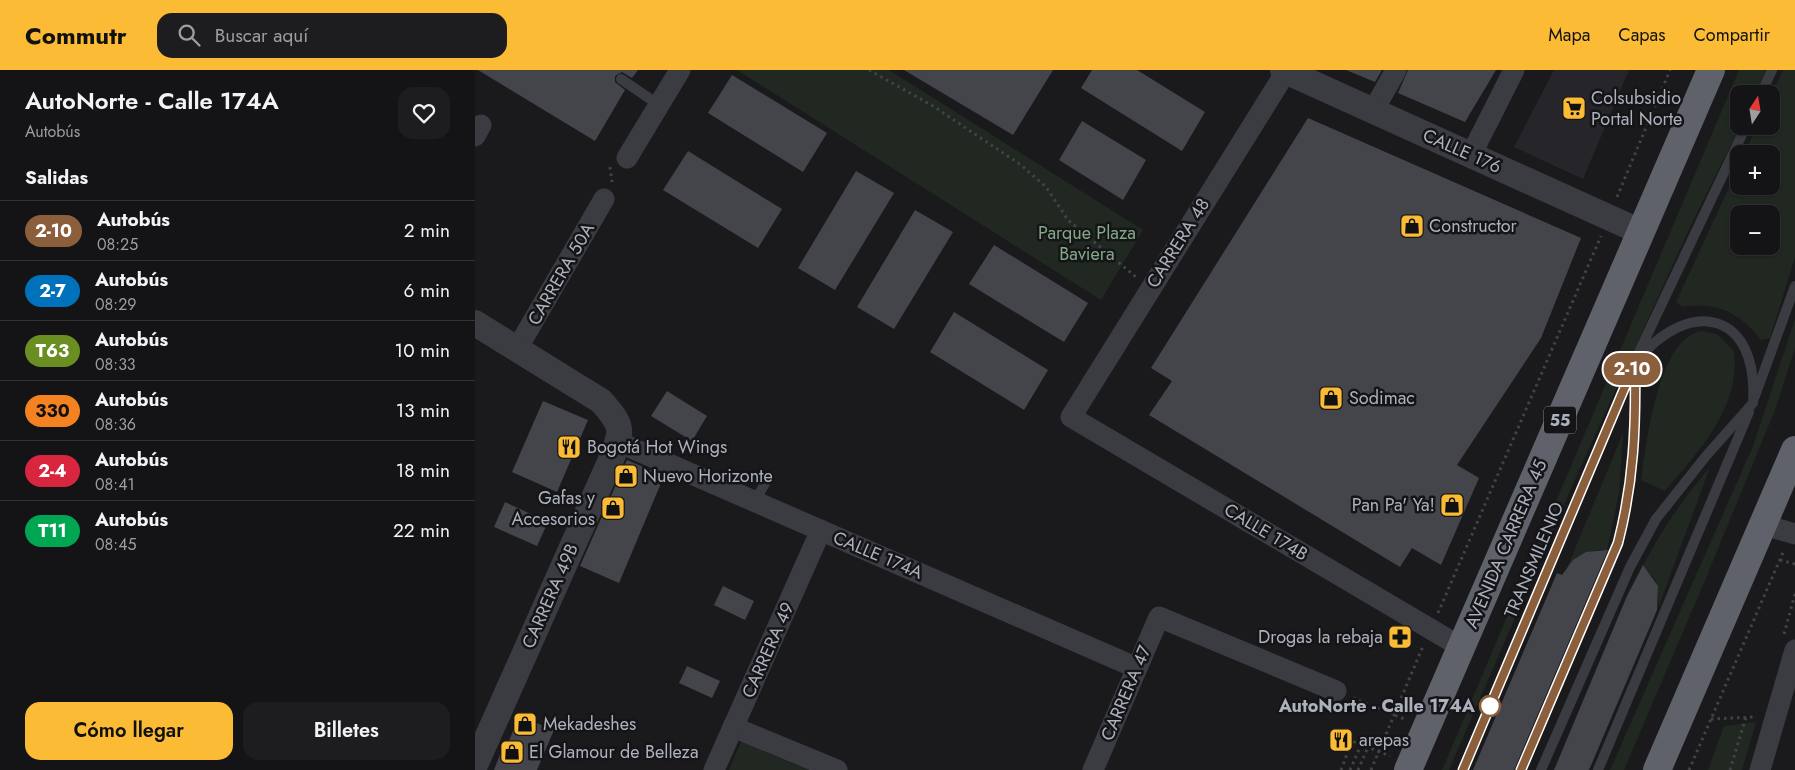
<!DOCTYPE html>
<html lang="es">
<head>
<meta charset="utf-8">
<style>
	body { margin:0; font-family:Jost,sans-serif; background:#1d1d1f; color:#f1f3f6; height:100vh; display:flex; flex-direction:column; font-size:19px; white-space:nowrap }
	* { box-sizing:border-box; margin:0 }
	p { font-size:16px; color:#9d9ea1 }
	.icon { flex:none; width:28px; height:28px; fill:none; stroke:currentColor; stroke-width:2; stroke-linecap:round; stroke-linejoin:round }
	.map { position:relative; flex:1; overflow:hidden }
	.details { display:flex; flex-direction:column; background:#141416; width:475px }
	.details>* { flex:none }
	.badge { padding:0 10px; border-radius:16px; font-size:18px; line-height:32px }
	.needle { width:32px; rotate:12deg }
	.tools { position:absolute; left:1255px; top:15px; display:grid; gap:10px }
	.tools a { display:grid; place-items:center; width:50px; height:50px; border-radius:10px; background:#141416; box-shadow:0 1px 4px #0004,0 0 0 1px #333335; font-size:25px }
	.map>.badge { position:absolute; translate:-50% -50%; box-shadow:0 0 0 2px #fff }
	h2 { padding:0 25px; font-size:19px; line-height:45px }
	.round { display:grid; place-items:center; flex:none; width:52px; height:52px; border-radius:15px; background:#1d1d1f }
	.head { display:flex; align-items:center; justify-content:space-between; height:85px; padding:0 25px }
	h1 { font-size:24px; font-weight:600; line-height:38px }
	.primary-button { display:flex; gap:10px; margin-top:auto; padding:10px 25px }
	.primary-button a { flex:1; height:58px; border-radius:15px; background:#fbbb34; color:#111; font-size:20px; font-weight:600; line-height:58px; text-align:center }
	.primary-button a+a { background:#1d1d1f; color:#f1f3f6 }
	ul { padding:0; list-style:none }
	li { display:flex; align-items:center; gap:15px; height:60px; padding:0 25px; border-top:1px solid #333335 }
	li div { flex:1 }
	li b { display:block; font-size:19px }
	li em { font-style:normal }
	li .badge { min-width:55px; font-weight:700; text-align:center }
	header { display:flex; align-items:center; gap:30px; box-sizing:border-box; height:70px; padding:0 25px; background:#fbbb34; color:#111 }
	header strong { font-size:24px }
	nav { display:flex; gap:28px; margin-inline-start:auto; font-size:18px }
	.search { width:350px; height:45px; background:#1d1d1f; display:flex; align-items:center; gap:12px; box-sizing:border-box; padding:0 18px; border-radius:15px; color:#9d9ea1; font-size:19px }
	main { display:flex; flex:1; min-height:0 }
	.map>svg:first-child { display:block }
	.built { fill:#26262a }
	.green { fill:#202821; fill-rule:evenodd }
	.building { fill:#44454a }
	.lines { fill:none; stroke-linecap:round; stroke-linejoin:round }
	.path { stroke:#414349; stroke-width:3; stroke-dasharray:2.5 4; stroke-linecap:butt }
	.service { stroke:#3b3c42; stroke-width:10 }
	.minor { stroke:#3b3c42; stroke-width:21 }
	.tertiary { stroke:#3b3c42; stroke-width:26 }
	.trunk { stroke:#5f626a; stroke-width:28 }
	.line-casing { stroke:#fff; stroke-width:11 }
	.line { stroke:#8b5e3c; stroke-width:8 }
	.stop-dot { fill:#fff; stroke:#8b5e3c; stroke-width:2.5 }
	.labels { text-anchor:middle; stroke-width:5; stroke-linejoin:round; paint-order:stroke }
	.shield { fill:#151518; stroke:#7f828c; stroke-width:1 }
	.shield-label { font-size:16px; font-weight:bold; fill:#acb1bd }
	.poi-label { font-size:18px; fill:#acb1bd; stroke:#151518; text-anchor:start }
	.street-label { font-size:18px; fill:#acb1bd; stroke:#151518 }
	.park-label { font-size:18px; fill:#83a886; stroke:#151518 }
	.stop-label { font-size:18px; font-weight:bold; fill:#acb1bd; stroke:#151518; text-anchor:end }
</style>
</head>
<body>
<header>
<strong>Commutr</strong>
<div class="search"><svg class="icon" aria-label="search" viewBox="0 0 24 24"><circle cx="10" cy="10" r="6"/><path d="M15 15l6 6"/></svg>Buscar aquí</div>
<nav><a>Mapa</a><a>Capas</a><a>Compartir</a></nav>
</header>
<main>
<section class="details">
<div class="head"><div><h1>AutoNorte - Calle 174A</h1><p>Autobús</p></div><a class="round"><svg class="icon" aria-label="heart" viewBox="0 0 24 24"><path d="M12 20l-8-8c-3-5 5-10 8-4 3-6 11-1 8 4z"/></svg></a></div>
<h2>Salidas</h2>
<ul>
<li><span class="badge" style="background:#8b5e3c;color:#fff">2-10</span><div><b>Autobús</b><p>08:25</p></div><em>2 min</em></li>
<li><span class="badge" style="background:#0072bc;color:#fff">2-7</span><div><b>Autobús</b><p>08:29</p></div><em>6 min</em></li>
<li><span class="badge" style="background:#6b8e23;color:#fff">T63</span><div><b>Autobús</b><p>08:33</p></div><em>10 min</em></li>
<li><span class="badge" style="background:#f58220;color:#111">330</span><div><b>Autobús</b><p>08:36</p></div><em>13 min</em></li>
<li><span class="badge" style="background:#d7263d;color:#fff">2-4</span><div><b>Autobús</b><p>08:41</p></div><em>18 min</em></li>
<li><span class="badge" style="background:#00a651;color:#fff">T11</span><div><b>Autobús</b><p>08:45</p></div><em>22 min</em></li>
</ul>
<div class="primary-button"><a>Cómo llegar</a><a>Billetes</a></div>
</section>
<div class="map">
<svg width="1320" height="700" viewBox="0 0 1320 700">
	<rect width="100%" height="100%" fill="#1a1a1d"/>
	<path class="built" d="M1079,0h75l-46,109 -69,-32z"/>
	<g class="green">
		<path d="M262,0h152l254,160 -42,70z"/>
		<path d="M1264,0h27l-11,24h-16l1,32 -50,101 -113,248 -128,295h-7z"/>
		<path d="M1308,0h12v187l-25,81 -9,2c-20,-27 -46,-39 -79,-33l-6,-5 63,-136v20h32v-32h-27l13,-28h14v-30zM1264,144h32v32h-32z"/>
		<path d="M1320,249v29l-20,62 -69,168 -82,192h-14l143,-324z"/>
		<path d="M1226,261l16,3 17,17c7,56 -35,100 -69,140l-24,-11c6,-37 16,-140 60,-149z"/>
		<path d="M1148,363l-4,60 -12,58c-20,-3 -32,6 -42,22z"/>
		<path d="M1235,397l-51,139 -3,-25 -13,-15c18,-36 41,-68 67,-99z"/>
		<path d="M1281,652l-14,48h-34l16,-44z"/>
		<path d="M266,672l67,28h-79z"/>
	</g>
	<g class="building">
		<path d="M3,0h160l-6,8 -10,-6 -7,4v6l10,8 -30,51z"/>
		<path d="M429,0h149l-40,65z"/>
		<path d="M617,0h45l68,42 -23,39 -101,-63z"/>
		<path d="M871,0h36l-7,12z"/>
		<path d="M933,0h88l-31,52 -67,-29z"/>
		<path d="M257,5l95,58 -24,39 -95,-59z"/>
		<path d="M833,48l273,120 -40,100 -84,127 22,13 -38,87 -29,-17 -12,19 -251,-152 23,-34 -21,-13z"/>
		<path d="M607,51l64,39 -23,40 -64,-40z"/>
		<path d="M213,81l94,58 -24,39 -95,-58z"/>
		<path d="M381,101l38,22 -59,97 -37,-22z"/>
		<path d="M440,140l38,22 -59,97 -37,-22z"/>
		<path d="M519,175l94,58 -24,39 -95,-58z"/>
		<path d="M479,242l94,58 -24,40 -94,-58z"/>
		<path d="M192,321l40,25 -15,25 -41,-25z"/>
		<path d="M68,331l45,19 -31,72 -45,-20z"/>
		<path d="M152,390l37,16 -45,107 -39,-17z"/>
		<path d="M30,432l43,20 -11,24 -43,-19z"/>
		<path d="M1133,480l-94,220h-41l84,-197 5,2 11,-15 13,-8z"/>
		<path d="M1168,495l15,21 -1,24 -68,160h-35l73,-174z"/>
		<path d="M248,516l31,15 -9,19 -31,-15z"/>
		<path d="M212,596l33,15 -8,17 -33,-15z"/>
		<path d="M44,646l35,14 -17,40h-43l7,-18 3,1z"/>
	</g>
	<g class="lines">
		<g class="path">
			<path d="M394,0l64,36 88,59 25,22 22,33 68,57"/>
			<path d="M135,97l2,15"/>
			<path d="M1142,127l53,-127"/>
			<path d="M1305,490l15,4"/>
			<path d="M963,543l163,-377"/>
			<path d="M1309,564l11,-40"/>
			<path d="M878,628l54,22"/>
			<path d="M1236,649l44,-2"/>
			<path d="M866,700l11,-29 38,15"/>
			<path d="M875,700l11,-25"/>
			<path d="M883,700l10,-23"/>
			<path d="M896,700l52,-124"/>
			<path d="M1214,700l95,-220"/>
			<path d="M1255,700l16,-53"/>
		</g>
		<g class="service">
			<path d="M146,9l38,26"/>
			<path d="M1286,24l11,-24"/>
			<path d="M1164,282l107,-226"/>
			<path d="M1280,326l40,-110"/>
			<path d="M279,432l12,-20"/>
			<path d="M1049,694l94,-221c16,-62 18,-117 17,-180 53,-67 124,-53 118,40l-47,53 -50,63 -26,48 -89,203"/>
			<path d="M988,700l170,-402"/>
			<path d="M1123,700l151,-358"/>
		</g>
		<g class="minor">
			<path d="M812,0l-216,347 390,230"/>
			<path d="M898,41l23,-41"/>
			<path d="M0,66l6,-11"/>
			<path d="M996,85l43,-85"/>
			<path d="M152,88l53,-88"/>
			<path d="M42,279l87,-150"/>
			<path d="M143,372l519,226"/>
			<path d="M1289,455l31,9"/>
			<path d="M258,657l104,43"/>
			<path d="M239,700l107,-240"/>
			<path d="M618,700l66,-153 177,74"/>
			<path d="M1285,700l35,-120"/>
		</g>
		<g class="tertiary">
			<path d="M808,0l358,162"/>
			<path d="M0,253l126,78c23,26 22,29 9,61l-135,303"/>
		</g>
		<g class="trunk">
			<path d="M933,700l303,-700"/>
			<path d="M1182,700l138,-320"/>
		</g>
	</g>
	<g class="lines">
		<g class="line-casing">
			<path id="line" d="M988,700l172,-407c1,63 -1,118 -17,180l-97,227"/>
		</g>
		<use href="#line" class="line"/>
	</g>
	<defs>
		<g id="supermarket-square" transform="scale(1.25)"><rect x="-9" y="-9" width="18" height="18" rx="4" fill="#fbbb34" stroke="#151518"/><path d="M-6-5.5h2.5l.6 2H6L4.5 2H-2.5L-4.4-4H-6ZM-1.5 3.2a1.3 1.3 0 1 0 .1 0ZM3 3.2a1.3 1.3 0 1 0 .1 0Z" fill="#111"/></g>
		<g id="shop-square" transform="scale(1.25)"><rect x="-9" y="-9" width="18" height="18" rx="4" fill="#fbbb34" stroke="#151518"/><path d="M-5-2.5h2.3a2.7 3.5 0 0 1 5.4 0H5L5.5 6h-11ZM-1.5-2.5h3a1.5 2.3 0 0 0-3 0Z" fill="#111"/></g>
		<g id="restaurant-square" transform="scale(1.25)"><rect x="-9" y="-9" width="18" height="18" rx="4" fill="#fbbb34" stroke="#151518"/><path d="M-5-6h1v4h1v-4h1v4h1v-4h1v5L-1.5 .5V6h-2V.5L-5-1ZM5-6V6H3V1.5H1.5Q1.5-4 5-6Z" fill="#111"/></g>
		<g id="pharmacy-square" transform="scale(1.25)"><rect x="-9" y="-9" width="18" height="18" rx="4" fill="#fbbb34" stroke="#151518"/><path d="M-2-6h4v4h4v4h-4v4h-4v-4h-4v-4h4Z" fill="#111"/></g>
	</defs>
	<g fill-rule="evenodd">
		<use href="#supermarket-square" x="1099" y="38"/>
		<use href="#shop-square" x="937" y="156"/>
		<use href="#shop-square" x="856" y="328"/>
		<use href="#restaurant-square" x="94" y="377"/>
		<use href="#shop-square" x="151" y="406"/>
		<use href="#shop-square" x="977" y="435"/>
		<use href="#shop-square" x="138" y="438"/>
		<use href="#pharmacy-square" x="925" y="567"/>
		<use href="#shop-square" x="50" y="654"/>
		<use href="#restaurant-square" x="866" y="670"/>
		<use href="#shop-square" x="37" y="682"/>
	</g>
	<circle class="stop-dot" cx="1015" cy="636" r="10"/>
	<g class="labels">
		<rect class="shield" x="1069" y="336.5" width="32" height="27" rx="4"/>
		<g class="shield-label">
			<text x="1085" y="356">55</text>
		</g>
		<g class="poi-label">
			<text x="1116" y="34">Colsubsidio<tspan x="1116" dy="21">Portal Norte</tspan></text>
			<text x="954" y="162">Constructor</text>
			<text x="874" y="334">Sodimac</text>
			<text x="112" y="383">Bogotá Hot Wings</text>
			<text x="168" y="412">Nuevo Horizonte</text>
			<text x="120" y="434" text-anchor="end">Gafas y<tspan x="120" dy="21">Accesorios</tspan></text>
			<text x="960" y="441" text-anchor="end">Pan Pa' Ya!</text>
			<text x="908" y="573" text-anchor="end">Drogas la rebaja</text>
			<text x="68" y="660">Mekadeshes</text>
			<text x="884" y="676">arepas</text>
			<text x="54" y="688">El Glamour de Belleza</text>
		</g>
		<g class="street-label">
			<text transform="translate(987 81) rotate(24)" y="6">CALLE 176</text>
			<text transform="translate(703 173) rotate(-58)" y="6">CARRERA 48</text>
			<text transform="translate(86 204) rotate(-60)" y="6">CARRERA 50A</text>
			<text transform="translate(791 462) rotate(31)" y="6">CALLE 174B</text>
			<text transform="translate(1031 474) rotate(-67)" y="6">AVENIDA CARRERA 45</text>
			<text transform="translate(403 485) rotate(23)" y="6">CALLE 174A</text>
			<text transform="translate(1059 490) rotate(-67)" y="6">TRANSMILENIO</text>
			<text transform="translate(75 526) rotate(-66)" y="6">CARRERA 49B</text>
			<text transform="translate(293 580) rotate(-66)" y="6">CARRERA 49</text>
			<text transform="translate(651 623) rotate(-67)" y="6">CARRERA 47</text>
		</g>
		<g class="park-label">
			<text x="612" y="169">Parque Plaza<tspan x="612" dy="21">Baviera</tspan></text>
		</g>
		<g class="stop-label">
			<text x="1000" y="642">AutoNorte - Calle 174A</text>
		</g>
	</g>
</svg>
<div class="tools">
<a><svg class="needle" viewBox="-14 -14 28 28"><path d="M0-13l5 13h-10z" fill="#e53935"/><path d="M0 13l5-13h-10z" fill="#9d9ea1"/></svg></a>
<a>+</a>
<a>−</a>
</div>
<b class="badge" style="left:1157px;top:299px;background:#8b5e3c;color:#fff">2-10</b>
</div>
</main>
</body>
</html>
